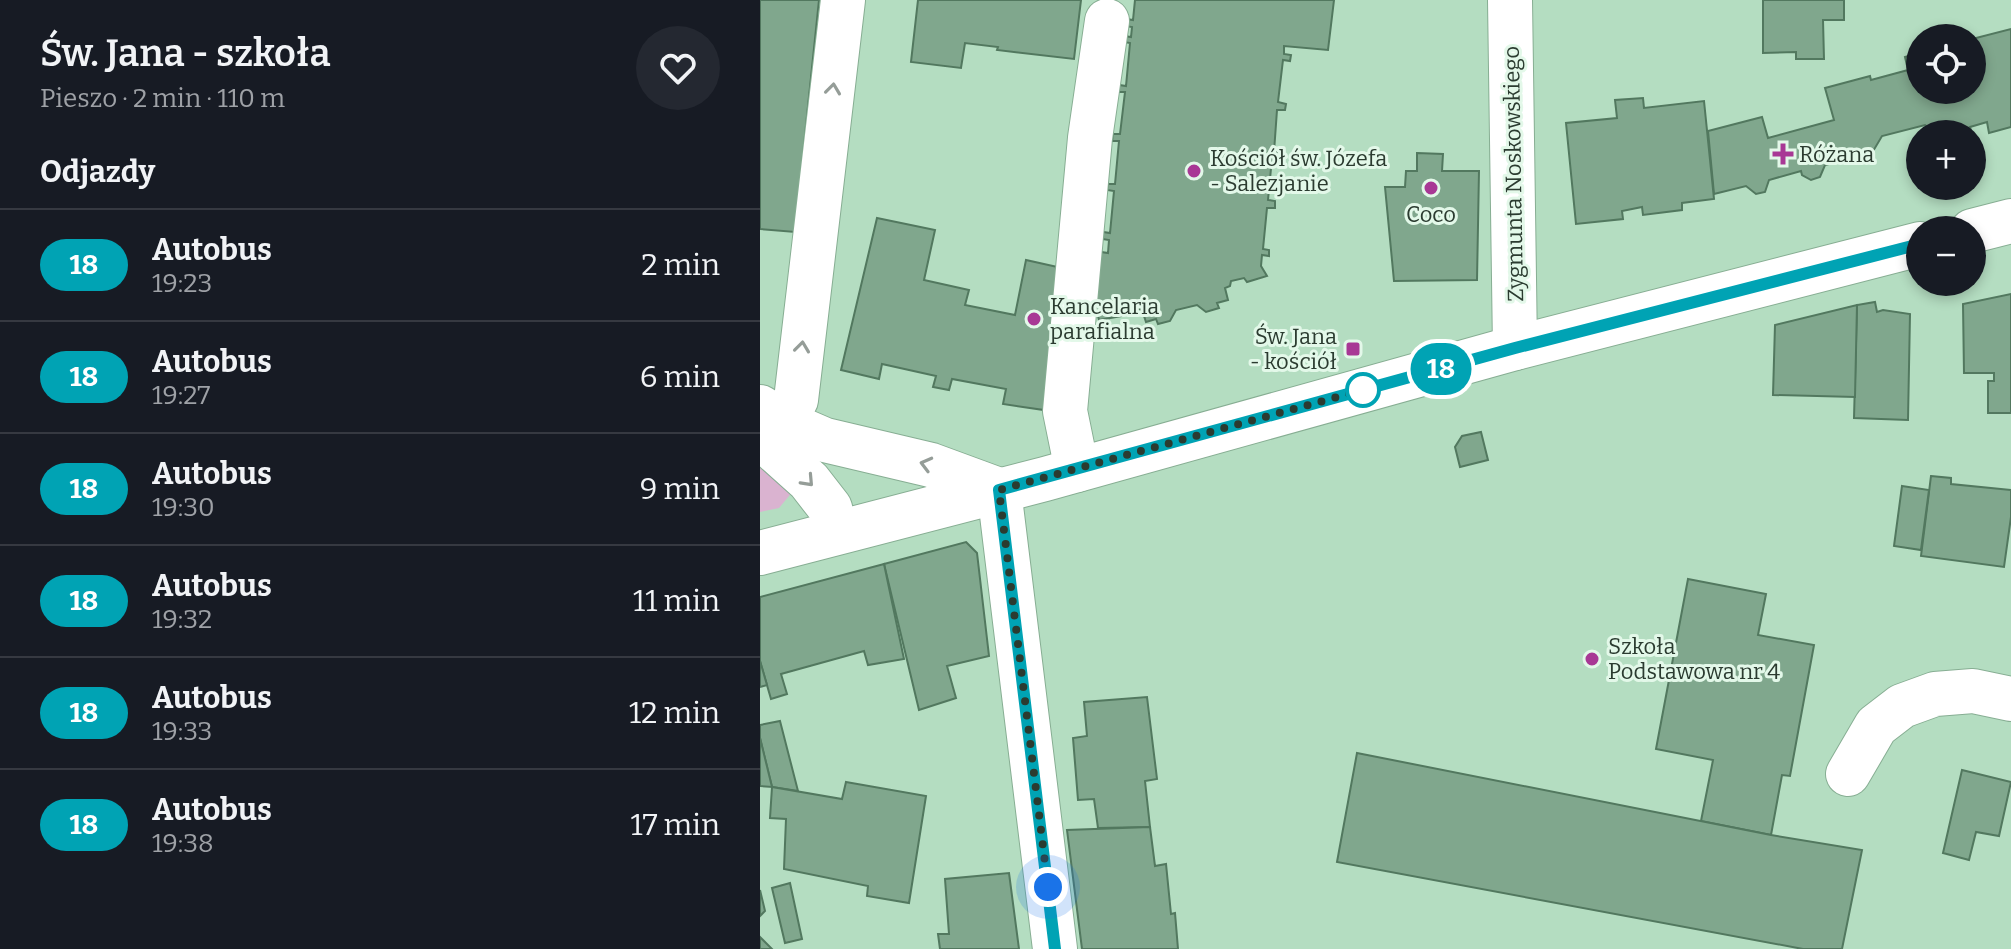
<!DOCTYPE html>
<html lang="pl">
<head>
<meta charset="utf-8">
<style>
	body { margin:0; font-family:Bitter,serif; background:#242831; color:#f1f3f6; height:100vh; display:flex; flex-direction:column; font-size:30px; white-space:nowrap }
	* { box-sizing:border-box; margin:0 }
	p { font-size:26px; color:#9ea1a6 }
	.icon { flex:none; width:44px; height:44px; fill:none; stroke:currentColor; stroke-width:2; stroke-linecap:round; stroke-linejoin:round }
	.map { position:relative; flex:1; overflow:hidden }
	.panel { display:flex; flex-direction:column; background:#171b24; width:760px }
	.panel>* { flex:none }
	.badge { padding:0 16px; border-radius:26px; font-size:28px; line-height:52px }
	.tools { position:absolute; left:1146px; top:24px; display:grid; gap:16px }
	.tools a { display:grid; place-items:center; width:80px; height:80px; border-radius:50%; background:#171b24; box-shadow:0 4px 12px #0003; font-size:40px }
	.you { position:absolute; width:40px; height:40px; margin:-20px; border:6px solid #fff; border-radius:50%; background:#1a73e8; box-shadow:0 0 0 12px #1a73e833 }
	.map>.badge { position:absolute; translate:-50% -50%; box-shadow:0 0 0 4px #fff }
	h2 { padding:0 40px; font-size:30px; line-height:72px }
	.round { display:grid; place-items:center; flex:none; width:84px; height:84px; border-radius:42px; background:#242831 }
	.headline { display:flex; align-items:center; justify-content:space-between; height:136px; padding:0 40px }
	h1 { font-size:38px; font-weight:600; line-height:60px }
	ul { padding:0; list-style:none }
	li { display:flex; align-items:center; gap:24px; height:112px; padding:0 40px; border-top:2px solid #363941 }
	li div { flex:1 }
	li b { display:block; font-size:30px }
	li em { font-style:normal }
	li .badge { min-width:88px; font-weight:700; text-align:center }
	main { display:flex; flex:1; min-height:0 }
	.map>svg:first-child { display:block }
	.green { fill:#dab3d0 }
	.building { fill:#80a78d; stroke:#52785f; stroke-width:2 }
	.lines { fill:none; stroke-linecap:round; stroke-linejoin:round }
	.minor-casing { stroke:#87ae93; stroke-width:46 }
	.minor { stroke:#fff; stroke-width:44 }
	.oneway { stroke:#959d98 }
	.line-casing { stroke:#fff; stroke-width:18 }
	.line { stroke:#00a3b4; stroke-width:12 }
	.walk { stroke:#2b3b30; stroke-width:8; stroke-dasharray:0 14.4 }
	.poi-dot { fill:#a83895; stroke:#e3f8e9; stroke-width:3 }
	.stop-dot { fill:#fff; stroke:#00a3b4; stroke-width:4 }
	.labels { text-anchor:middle; stroke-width:6; stroke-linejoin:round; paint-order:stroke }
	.poi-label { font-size:22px; fill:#2b3b30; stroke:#e3f8e9; text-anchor:start }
	.street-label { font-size:22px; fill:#2b3b30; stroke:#e3f8e9 }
</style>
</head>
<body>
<main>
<section class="panel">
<div class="headline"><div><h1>Św. Jana - szkoła</h1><p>Pieszo · 2 min · 110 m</p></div><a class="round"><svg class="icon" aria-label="heart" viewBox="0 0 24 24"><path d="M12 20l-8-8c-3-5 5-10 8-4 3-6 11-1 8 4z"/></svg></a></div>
<h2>Odjazdy</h2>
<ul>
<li><span class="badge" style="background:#00a3b4;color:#fff">18</span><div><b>Autobus</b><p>19:23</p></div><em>2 min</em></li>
<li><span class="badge" style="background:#00a3b4;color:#fff">18</span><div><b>Autobus</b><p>19:27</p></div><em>6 min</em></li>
<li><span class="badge" style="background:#00a3b4;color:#fff">18</span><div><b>Autobus</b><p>19:30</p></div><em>9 min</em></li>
<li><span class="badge" style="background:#00a3b4;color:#fff">18</span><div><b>Autobus</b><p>19:32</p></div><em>11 min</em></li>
<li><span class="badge" style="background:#00a3b4;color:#fff">18</span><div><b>Autobus</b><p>19:33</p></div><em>12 min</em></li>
<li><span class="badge" style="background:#00a3b4;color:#fff">18</span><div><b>Autobus</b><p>19:38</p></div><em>17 min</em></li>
</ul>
</section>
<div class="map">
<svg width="1251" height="949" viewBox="0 0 1251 949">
	<rect width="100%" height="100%" fill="#b4ddc1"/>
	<path class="green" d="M0,454l34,36 -15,18 -19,4z"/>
	<g class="building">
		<path d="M0,0h59l-24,232 -35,-3z"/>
		<path d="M158,0h163l-7,59 -77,-9 1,-3 -33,-4 -4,25 -50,-6z"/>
		<path d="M375,0h199l-6,50 -44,-4v8l7,1 -1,6 -7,-1 -5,42 8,2 -1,6h-8l-3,42h7l-1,7 -8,-1 -4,42 7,1v7h-8l-4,41 6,1v6l-7,-1 -1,11 6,10 -20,6 -3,-4 -13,3 -1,5 -5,2 3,12 -11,3 2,5 -13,4 -9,-7 -21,5 -6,11 -12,3 -2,-5 -10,3 -4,-12 -7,-1v-2l-12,4 -2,5 -22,4 -2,-8 4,-1 -5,-15 5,-44 7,1 1,-13 -7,-1 1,-7 7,1 4,-42 -7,-1 1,-6h7l4,-43h-7l1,-7h7l5,-42h-7l1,-7 7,1 4,-43 -6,-1v-6l7,1 1,-10 -7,-1 1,-7 7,1z"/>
		<path d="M1003,0h81v20h-21l1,39h-28v-7l-33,1z"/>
		<path d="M1251,29v98l-22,6 -2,-11 -17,5 2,7h-34l-13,-9 -43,11 -10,17 -47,12 -5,12 -9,3 -9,-5 -1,-4 -32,9 -4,12 -9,2 -10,-8 -32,8 -6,-63 54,-14 6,21 66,-18 -9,-32 45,-12 1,4 37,-10 -3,-13 15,-4v37h52v-51z"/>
		<path d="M883,98l1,10 60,-7 10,98 -32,4v7l-39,5 -1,-8 -20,4 1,8 -47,5 -10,-101 51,-5 -2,-18z"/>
		<path d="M657,153l26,1 -1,17h37l-2,109 -83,1 -9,-94h20l1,-16h11z"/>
		<path d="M117,218l58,12 -11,50 45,10 -4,15 50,10 11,-55 36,8 -18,142 -41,-6 3,-15 -54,-10 -3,11 -16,-3 3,-11 -54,-12 -3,15 -38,-9z"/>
		<path d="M1251,294v119h-23v-32h6v-8h-30l-1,-69z"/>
		<path d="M1115,302l2,10 6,-2 27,4 -2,106 -54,-2 3,-113z"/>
		<path d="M1097,305l-2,92 -82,-2 2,-70z"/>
		<path d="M721,432l7,28 -28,7 -5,-20 7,-11z"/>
		<path d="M1171,476l20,2v6l60,6v27l-7,50 -83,-11z"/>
		<path d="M1142,486l27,4 -8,60 -27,-4z"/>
		<path d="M206,542l11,11 12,103 -42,10 9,32 -37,12 -35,-146z"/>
		<path d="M124,564l20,95 -36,6 -4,-14 -83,23 6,20 -16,5 -11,-38v-64z"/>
		<path d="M928,579l78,15 -8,41 56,10 -24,131 -8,-1 -11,60 -70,-14 12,-61 -57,-11z"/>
		<path d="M0,661l7,24 -7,2z"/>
		<path d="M387,697l10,82 -12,2 5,46 -52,1 -4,-29 -16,1 -5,-62 14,-2 -3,-34z"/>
		<path d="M20,721l18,70 -26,-4 -12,-49v-13z"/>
		<path d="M0,738l12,49 -12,-1z"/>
		<path d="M597,753l414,82 91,15 -20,99h-39l-466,-87z"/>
		<path d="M1202,770l49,12 -12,54 -23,-4 -7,28 -26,-7z"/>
		<path d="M86,782l80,14 -17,107 -42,-7 1,-10 -84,-17 2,-50 -16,-1 2,-31 70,12z"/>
		<path d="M390,827l5,39 11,-2 5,50 4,-1 3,36h-96l-15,-119z"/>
		<path d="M249,873l10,76h-79l-2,-15h11l-4,-55z"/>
		<path d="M30,883l12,56 -17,4 -13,-55z"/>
		<path d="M0,890l5,21 -5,5z"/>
		<path d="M0,937l12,12h-12z"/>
	</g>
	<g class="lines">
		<g class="minor-casing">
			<g id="minor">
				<path d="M750,0l5,348"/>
				<path d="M1212,231l39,-10"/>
				<path d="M0,407l28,17 37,16 106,25 68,25"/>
				<path d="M0,437l49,44 21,27 6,24"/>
				<path d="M4,440l19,-19 13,-21 47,-400"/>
				<path d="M317,470l-12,-59 25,-273 17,-117"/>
				<path d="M239,490l56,459"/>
				<path d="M0,553l285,-74 470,-131 405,-104"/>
				<path d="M1088,774l28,-48 26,-20 33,-12 38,-3 38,8"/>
			</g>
		</g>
		<use href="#minor" class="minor"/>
	</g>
	<defs><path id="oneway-chevron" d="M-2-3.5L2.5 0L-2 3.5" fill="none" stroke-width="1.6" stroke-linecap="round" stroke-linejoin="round" transform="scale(2)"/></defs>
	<g class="oneway">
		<use href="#oneway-chevron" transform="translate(73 89) rotate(-83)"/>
		<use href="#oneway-chevron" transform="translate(42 347) rotate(-83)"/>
		<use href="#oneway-chevron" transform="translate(166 464) rotate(-165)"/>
		<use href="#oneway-chevron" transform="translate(48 481) rotate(47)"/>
	</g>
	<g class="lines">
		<g class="line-casing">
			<path id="line" d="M295,949l-56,-459 516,-142 405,-104"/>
		</g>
		<use href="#line" class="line"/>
		<path class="walk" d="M288,887l-49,-397 364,-100"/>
	</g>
	<g class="poi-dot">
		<path d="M1019 142h8v8h8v8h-8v8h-8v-8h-8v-8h8z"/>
		<circle cx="434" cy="171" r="8"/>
		<circle cx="671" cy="188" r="8"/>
		<circle cx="274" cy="319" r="8"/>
		<rect x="585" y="341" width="16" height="16" rx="4"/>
		<circle cx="832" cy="659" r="8"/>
	</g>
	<circle class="stop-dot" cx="603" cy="390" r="16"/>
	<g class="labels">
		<g class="poi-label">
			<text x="1039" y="162">Różana</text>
			<text x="450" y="166">Kościół św. Józefa<tspan x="450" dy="25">- Salezjanie</tspan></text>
			<text x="671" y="222" text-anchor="middle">Coco</text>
			<text x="290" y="314">Kancelaria<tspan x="290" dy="25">parafialna</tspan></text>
			<text x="577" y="344" text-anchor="end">Św. Jana<tspan x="577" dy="25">- kościół</tspan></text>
			<text x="848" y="654">Szkoła<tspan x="848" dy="25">Podstawowa nr 4</tspan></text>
		</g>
		<g class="street-label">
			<text transform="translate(753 174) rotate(-91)" y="8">Zygmunta Noskowskiego</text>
		</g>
	</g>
</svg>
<div class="tools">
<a><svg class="icon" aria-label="locate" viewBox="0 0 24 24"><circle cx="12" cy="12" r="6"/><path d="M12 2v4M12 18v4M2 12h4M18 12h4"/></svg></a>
<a>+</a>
<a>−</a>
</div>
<div class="you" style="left:288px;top:887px"></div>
<b class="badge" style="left:681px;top:369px;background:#00a3b4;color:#fff">18</b>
</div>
</main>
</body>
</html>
